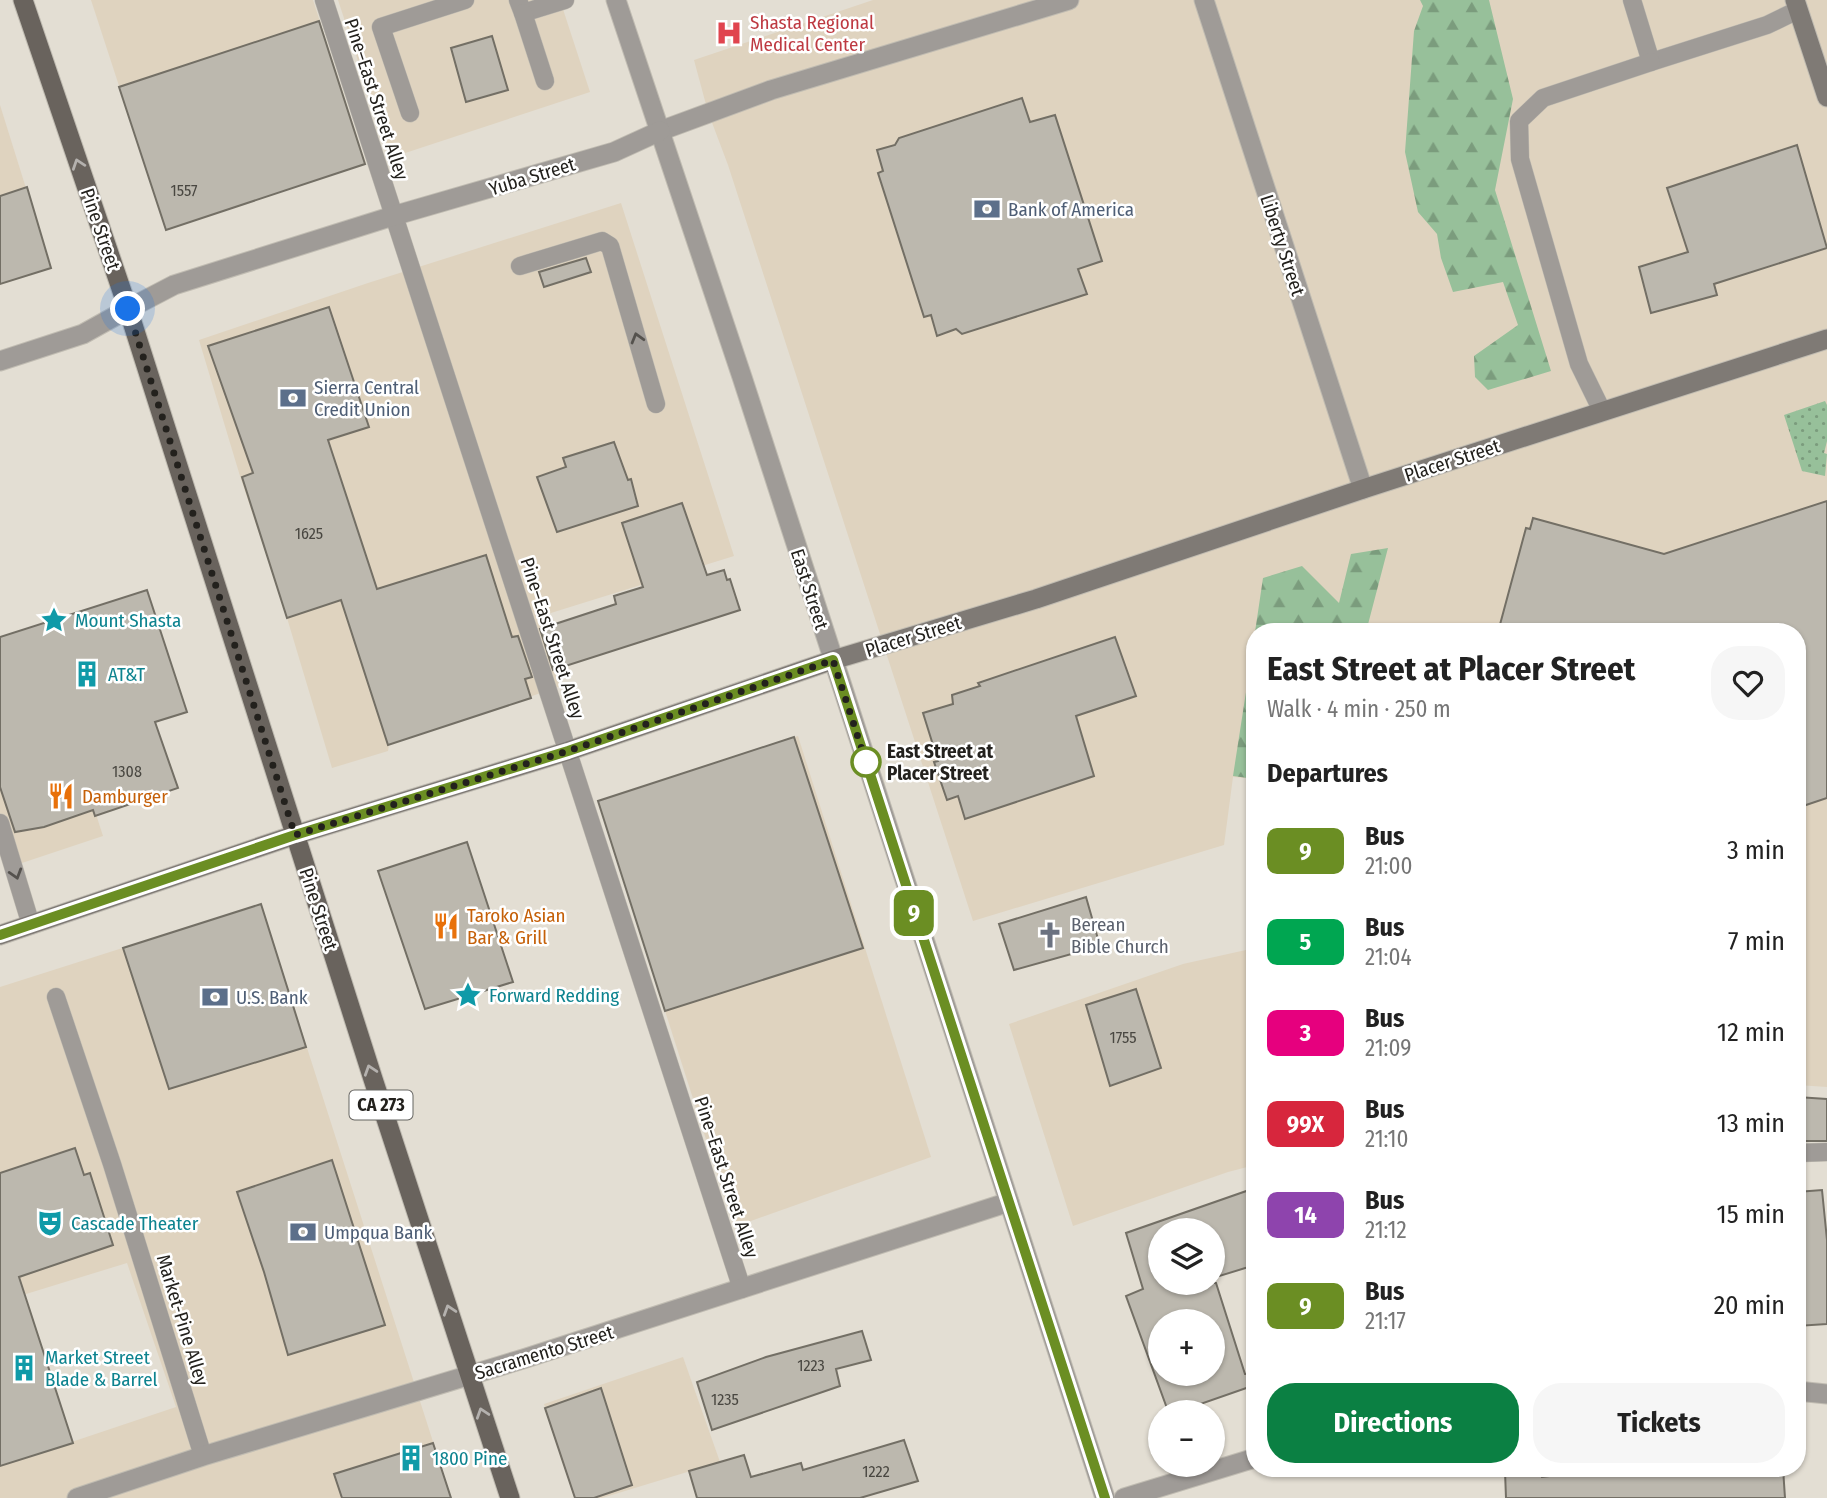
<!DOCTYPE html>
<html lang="en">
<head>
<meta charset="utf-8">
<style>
	body { margin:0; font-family:"Fira Sans Condensed",sans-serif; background:#f6f6f6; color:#222; height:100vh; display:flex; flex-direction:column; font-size:26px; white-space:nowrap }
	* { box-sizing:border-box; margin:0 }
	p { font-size:23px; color:#767676 }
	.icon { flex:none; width:38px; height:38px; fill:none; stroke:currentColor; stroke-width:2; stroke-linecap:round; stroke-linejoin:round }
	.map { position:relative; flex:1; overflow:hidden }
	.sheet { position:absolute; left:1246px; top:623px; width:560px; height:854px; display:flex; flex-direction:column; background:#fff; border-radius:28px; box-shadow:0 2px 5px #0004 }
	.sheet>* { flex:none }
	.badge { padding:0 14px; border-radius:10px; font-size:24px; line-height:46px }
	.fabs { position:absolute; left:1148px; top:1218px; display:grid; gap:14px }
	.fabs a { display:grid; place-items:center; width:77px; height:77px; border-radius:50%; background:#fff; box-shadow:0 2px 5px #0004; font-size:35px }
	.you { position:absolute; width:35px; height:35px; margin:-18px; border:5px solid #fff; border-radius:50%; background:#1a73e8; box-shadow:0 0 0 10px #1a73e833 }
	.map>.badge { position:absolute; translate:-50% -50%; box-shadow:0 0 0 4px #fff }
	h2 { padding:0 21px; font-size:26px; line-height:63px }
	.round { display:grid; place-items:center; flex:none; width:74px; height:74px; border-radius:28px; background:#f6f6f6 }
	.head { display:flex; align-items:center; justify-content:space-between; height:119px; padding:0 21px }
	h1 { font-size:33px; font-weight:700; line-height:52px }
	.action { display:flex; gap:14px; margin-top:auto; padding:14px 21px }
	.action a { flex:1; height:80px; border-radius:28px; background:#0b8043; color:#fff; font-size:28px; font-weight:700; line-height:80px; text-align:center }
	.action a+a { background:#f6f6f6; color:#222 }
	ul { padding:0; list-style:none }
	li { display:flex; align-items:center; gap:21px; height:91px; padding:0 21px }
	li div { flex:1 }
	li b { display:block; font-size:26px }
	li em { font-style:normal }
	li .badge { min-width:77px; font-weight:700; text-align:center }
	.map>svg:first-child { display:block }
	.commercial { fill:#dfd3bf }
	.forest { fill:url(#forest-firs) }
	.park { fill:url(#park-dots) }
	.building { fill:#bcb8ae; stroke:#736f65; stroke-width:2; fill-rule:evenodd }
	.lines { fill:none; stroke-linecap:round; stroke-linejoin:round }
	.service-casing { stroke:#c0bcb2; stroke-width:19 }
	.minor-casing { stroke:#c0bcb2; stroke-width:21 }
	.tertiary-casing { stroke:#c0bcb2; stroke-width:21 }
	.secondary-casing { stroke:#c0bcb2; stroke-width:21 }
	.primary-casing { stroke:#c0bcb2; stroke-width:21 }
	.service { stroke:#9f9b97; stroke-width:18 }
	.minor { stroke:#9f9b97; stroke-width:19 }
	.tertiary { stroke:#9f9b97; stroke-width:19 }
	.secondary { stroke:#7f7a75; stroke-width:19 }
	.primary { stroke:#69635d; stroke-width:19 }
	.oneway { stroke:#b4b1ae }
	.oneway2 { stroke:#55524e }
	.line-casing { stroke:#fff; stroke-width:16 }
	.line { stroke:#6b8e23; stroke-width:10 }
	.walk { stroke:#23211d; stroke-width:7; stroke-dasharray:0 12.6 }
	.stop-dot { fill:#fff; stroke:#6b8e23; stroke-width:3.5 }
	.labels { text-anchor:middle; stroke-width:5; stroke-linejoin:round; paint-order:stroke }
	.number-label { font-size:16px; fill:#494741 }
	.shield { fill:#fff; stroke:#656461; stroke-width:2 }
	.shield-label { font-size:18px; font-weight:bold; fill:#23211d }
	.health-label { font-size:19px; fill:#be3a42; stroke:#fff; text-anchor:start }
	.street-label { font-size:19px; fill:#23211d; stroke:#fff }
	.service-label { font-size:19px; fill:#4e5e75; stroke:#fff; text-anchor:start }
	.culture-label { font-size:19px; fill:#0d838f; stroke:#fff; text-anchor:start }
	.stop-label { font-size:19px; font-weight:bold; fill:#23211d; stroke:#fff; text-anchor:start }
	.food-label { font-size:19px; fill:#c56008; stroke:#fff; text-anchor:start }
	.worship-label { font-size:19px; fill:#5b616d; stroke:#fff; text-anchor:start }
</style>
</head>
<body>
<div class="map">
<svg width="1827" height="1498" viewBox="0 0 1827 1498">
	<defs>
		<pattern id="forest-firs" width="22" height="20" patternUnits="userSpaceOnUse" patternTransform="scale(1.75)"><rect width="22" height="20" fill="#97c09a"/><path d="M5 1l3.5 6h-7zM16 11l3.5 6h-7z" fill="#7b9c7d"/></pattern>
		<pattern id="park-dots" width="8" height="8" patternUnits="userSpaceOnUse" patternTransform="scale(1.75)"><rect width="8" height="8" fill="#97c09a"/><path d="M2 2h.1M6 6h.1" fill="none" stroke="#7b9c7d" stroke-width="1.8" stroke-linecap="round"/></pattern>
	</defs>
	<rect width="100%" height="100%" fill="#e3ded3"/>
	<g class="commercial">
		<path d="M91,0h222l53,164 -200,66z"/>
		<path d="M338,0h222l30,92 -200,66z"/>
		<path d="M873,0h954v1087l-30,-2v-453h-542v147l-22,-2 -9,68 -251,76 -245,-756 -20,-53 -14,-52z"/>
		<path d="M0,105l51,163 -51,16z"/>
		<path d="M621,203l113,353 -196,61 23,69 -172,59 -1,6 -56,17 -45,-150 -47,-142 -41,-136 169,-57z"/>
		<path d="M798,736l133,421 -197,70 -136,-426z"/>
		<path d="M75,749l28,87 -93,31 -10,-30v-62z"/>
		<path d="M261,904l190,594h-451v-32l176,-59 -49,-144 -127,39v-315z"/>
		<path d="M1255,948v217l-27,7 -155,54 -64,-202 174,-60z"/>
		<path d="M683,1357l37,105 -118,36h-27l-31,-94z"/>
	</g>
	<g class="forest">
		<path d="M1420,0h69l24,99 -18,91 56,181 -63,19 -13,-13 -1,-21 44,-31 -15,-43 -50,10 -12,-34 -4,-24 -19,-22 -13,-60 9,-121 9,-25z"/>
		<path d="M1388,548l-22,84h-111l8,-54 39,-12 37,37 12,-49z"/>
		<path d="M1255,634v145l-22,-3z"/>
	</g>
	<path class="park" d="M1825,401l2,4v36l-3,12 3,1 -2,22 -23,-5 -18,-56z"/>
	<g class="building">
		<path d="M319,21l46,143 -199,66 -47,-143z"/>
		<path d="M492,36l16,54 -42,12 -15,-54z"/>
		<path d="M1022,98l8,24 25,-7 47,146 -24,8 9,25 -125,40 -6,-5 -19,7 -6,-21 -7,2 -46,-144 5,-2 -6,-21 18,-5 4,-7z"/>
		<path d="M1797,145l30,103 -113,36 3,11 -66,18 -12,-46 49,-15 -21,-64z"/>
		<path d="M27,187l24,81 -51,16v-88z"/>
		<path d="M586,258l5,14 -47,15 -5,-15z"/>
		<path d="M329,307l40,120 -41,13 49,149 109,-34 26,82 6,-1 14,41 -7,2 6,19 -143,47 -47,-145 -54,18 -45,-141 11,-4 -45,-127z"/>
		<path d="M614,442l14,38 3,-1 7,27 -81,26 -20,-55 29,-10 -3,-9z"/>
		<path d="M1827,501v297l-30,10v-176h-299l28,-104 4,1 3,-11 131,36z"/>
		<path d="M682,503l25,72 17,-5 3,10 3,-1 10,31 -187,60 -13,-41 76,-25 -2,-8 29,-9 -21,-64z"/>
		<path d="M147,590l40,122 -32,10 23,66 -83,28 -2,-6 -49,17 -29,5 -15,-45v-150z"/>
		<path d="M1115,637l21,59 -60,20 18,60 -129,43 -7,-23 -11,4 -13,-38 4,-1 -15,-48 30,-9 -1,-9 28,-9 -2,-3z"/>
		<path d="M794,737l69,211 -198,63 -67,-210z"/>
		<path d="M467,842l46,140 -88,27 -47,-138z"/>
		<path d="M1086,897l14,49 -86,24 -15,-46z"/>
		<path d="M261,904l45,143 -137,42 -46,-141z"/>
		<path d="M1136,989l25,79 -51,18 -24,-81z"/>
		<path d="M1797,1097l30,2v42h-30z"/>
		<path d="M75,1148l9,27 6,-2 23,72 -94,32 54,166 -73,23v-293z"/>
		<path d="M332,1160l53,165 -97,30 -24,-83 -27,-80z"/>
		<path d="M1255,1188v77l-42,13v-48h-53v53h56l29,91h10v11l-63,22 -1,-4 -23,8 -42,-115 17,-7 -17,-56zM1160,1321h53v53h-53z"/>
		<path d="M1822,1190l5,50v84l-30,2v-134z"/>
		<path d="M862,1331l9,29 -35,9 4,17 -128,44 -15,-48 69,-25z"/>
		<path d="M601,1388l31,97 -38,13h-19l-30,-90z"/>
		<path d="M904,1440l14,41 -58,17h-163l-8,-27 55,-16 7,22 50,-14 2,7z"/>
		<path d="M433,1443l18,55h-109l-8,-24z"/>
		<path d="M1592,1468h191l2,30h-279l-1,-27 35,-2 2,8 50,-6z"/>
	</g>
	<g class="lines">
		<g class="service-casing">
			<g id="service">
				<path d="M324,0l418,1289"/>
				<path d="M518,0l5,13 42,-13"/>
				<path d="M1632,0l19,62 116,-37 31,-15"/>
				<path d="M523,13l22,68"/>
				<path d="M410,113l-29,-86 84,-27"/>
				<path d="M520,266l82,-25 8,5 46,158"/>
				<path d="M1602,411l-23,-47 -59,-205 -1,-38 24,-23 108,-36"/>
				<path d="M0,823l31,102"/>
				<path d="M56,997l56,167 91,292"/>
				<path d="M1797,1153l30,-1"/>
			</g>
		</g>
		<g class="minor-casing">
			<g id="minor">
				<path d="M1204,0l159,489"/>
				<path d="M660,131l111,-41 298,-90"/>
				<path d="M0,361l83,-27 45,-25"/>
				<path d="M77,1498l126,-42 320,-97 486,-157"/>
			</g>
		</g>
		<g class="tertiary-casing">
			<g id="tertiary">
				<path d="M616,0l126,377 363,1121"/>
				<path d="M128,309l46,-24 219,-69 221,-64 46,-21"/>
				<path d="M1797,1391l30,3"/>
				<path d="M1124,1498l131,-40"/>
			</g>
		</g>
		<g class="secondary-casing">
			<g id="secondary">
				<path d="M1795,0l32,97"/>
				<path d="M0,935l295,-100 273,-84 265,-91 203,-61 327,-110 464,-150"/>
			</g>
		</g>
		<g class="primary-casing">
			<path id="primary" d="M23,0l105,309 245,770 137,419"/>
		</g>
		<use href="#service" class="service"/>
		<use href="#minor" class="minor"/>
		<use href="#tertiary" class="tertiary"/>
		<use href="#secondary" class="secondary"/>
		<use href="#primary" class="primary"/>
	</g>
	<defs><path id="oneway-chevron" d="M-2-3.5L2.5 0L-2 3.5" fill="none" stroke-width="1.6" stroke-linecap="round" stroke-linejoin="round" transform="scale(1.75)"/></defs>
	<g class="oneway">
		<use href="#oneway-chevron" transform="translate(78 164) rotate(-109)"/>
		<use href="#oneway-chevron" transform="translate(370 1070) rotate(-108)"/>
		<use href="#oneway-chevron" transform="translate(449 1310) rotate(-108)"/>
		<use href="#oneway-chevron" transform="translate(482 1413) rotate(-108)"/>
	</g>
	<g class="oneway2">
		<use href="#oneway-chevron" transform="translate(637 338) rotate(-106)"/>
		<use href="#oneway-chevron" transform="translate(16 874) rotate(73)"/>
	</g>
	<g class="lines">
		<g class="line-casing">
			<path id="line" d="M0,935l295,-100 273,-84 265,-91 272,838"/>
		</g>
		<use href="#line" class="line"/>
		<path class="walk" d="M128,309l167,526 273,-84 265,-91 33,102"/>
	</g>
	<defs>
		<g id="hospital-bare" transform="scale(2.1)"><path d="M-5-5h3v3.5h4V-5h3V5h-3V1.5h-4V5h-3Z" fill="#e0444e" stroke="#fff" stroke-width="2.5" paint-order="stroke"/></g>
		<g id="bank-bare" transform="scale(2.1)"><path d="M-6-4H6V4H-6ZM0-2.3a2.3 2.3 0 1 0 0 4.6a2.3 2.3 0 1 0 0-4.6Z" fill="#5c6f8a" stroke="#fff" stroke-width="2.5" paint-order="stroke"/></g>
		<g id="sight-bare" transform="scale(2.1)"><path d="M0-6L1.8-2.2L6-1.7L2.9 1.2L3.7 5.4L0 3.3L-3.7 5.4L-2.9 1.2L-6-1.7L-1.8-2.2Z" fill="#0f9aa8" stroke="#fff" stroke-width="2.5" paint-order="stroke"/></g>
		<g id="building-bare" transform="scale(2.1)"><path d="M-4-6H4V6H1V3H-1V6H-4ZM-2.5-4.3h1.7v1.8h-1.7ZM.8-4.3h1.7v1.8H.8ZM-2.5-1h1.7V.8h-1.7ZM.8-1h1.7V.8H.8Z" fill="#0f9aa8" stroke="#fff" stroke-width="2.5" paint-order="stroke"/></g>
		<g id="restaurant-bare" transform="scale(2.1)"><path d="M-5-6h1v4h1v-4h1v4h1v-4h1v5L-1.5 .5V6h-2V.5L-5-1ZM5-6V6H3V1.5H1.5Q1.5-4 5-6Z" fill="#e8710a" stroke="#fff" stroke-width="2.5" paint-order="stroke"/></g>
		<g id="church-bare" transform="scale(2.1)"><path d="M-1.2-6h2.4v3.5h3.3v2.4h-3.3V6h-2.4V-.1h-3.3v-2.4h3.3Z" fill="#6b7280" stroke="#fff" stroke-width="2.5" paint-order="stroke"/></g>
		<g id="theatre-bare" transform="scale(2.1)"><path d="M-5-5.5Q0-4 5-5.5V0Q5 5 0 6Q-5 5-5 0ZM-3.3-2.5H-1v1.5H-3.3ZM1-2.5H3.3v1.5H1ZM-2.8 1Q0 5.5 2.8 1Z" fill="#0f9aa8" stroke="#fff" stroke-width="2.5" paint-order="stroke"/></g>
	</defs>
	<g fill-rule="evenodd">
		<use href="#hospital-bare" x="729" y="33"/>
		<use href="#bank-bare" x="987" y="209"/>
		<use href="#bank-bare" x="293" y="398"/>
		<use href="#sight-bare" x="54" y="620"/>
		<use href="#building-bare" x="87" y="674"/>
		<use href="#restaurant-bare" x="61" y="796"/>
		<use href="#restaurant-bare" x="446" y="926"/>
		<use href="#church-bare" x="1050" y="935"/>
		<use href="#sight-bare" x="468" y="995"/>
		<use href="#bank-bare" x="215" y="997"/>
		<use href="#theatre-bare" x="50" y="1223"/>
		<use href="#bank-bare" x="303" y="1232"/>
		<use href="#building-bare" x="24" y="1368"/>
		<use href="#building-bare" x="411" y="1458"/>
	</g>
	<circle class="stop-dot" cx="866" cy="762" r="14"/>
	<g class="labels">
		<g class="number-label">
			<text x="184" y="196">1557</text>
			<text x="309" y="539">1625</text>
			<text x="127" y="777">1308</text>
			<text x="1123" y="1043">1755</text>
			<text x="811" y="1371">1223</text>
			<text x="725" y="1405">1235</text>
			<text x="876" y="1477">1222</text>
		</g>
		<rect class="shield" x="349.5" y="1090.5" width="63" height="29" rx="5"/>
		<g class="shield-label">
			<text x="381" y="1111">CA 273</text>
		</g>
		<g class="health-label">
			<text x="750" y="29">Shasta Regional<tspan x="750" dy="22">Medical Center</tspan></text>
		</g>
		<g class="street-label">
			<text transform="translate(377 99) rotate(72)" y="7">Pine–East Street Alley</text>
			<text transform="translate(532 176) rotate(-17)" y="7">Yuba Street</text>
			<text transform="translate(101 229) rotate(71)" y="7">Pine Street</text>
			<text transform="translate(1283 245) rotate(72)" y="7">Liberty Street</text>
			<text transform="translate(1452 460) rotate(-18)" y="7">Placer Street</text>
			<text transform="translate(810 589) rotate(72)" y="7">East Street</text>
			<text transform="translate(913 636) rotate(-17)" y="7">Placer Street</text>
			<text transform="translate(553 638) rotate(72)" y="7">Pine–East Street Alley</text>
			<text transform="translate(319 909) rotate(72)" y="7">Pine Street</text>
			<text transform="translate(727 1177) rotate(72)" y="7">Pine–East Street Alley</text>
			<text transform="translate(183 1320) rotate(73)" y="7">Market-Pine Alley</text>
			<text transform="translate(544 1352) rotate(-17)" y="7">Sacramento Street</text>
		</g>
		<g class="service-label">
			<text x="1008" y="216">Bank of America</text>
			<text x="314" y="394">Sierra Central<tspan x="314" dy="22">Credit Union</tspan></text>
			<text x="236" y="1004">U.S. Bank</text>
			<text x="324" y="1239">Umpqua Bank</text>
		</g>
		<g class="culture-label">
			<text x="75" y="627">Mount Shasta</text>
			<text x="108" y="681">AT&amp;T</text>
			<text x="489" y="1002">Forward Redding</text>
			<text x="71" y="1230">Cascade Theater</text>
			<text x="45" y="1364">Market Street<tspan x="45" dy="22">Blade &amp; Barrel</tspan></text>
			<text x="432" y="1465">1800 Pine</text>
		</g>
		<g class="stop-label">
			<text x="887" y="758">East Street at<tspan x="887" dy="22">Placer Street</tspan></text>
		</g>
		<g class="food-label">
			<text x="82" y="803">Damburger</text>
			<text x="467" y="922">Taroko Asian<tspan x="467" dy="22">Bar &amp; Grill</tspan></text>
		</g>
		<g class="worship-label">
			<text x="1071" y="931">Berean<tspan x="1071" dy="22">Bible Church</tspan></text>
		</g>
	</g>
</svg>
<div class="fabs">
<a><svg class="icon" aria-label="layers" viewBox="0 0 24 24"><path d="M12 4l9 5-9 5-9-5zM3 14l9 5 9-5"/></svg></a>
<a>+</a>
<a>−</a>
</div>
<div class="you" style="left:128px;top:309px"></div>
<b class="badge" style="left:914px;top:913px;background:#6b8e23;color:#fff">9</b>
<section class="sheet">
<div class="head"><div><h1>East Street at Placer Street</h1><p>Walk · 4 min · 250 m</p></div><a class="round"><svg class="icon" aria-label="heart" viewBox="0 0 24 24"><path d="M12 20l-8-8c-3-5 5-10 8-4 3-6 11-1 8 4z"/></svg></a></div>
<h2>Departures</h2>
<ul>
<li><span class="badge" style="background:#6b8e23;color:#fff">9</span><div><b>Bus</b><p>21:00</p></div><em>3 min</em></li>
<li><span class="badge" style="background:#00a651;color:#fff">5</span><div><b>Bus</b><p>21:04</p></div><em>7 min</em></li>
<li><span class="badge" style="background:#e6007e;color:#fff">3</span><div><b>Bus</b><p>21:09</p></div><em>12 min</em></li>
<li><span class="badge" style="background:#d7263d;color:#fff">99X</span><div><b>Bus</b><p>21:10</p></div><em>13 min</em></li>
<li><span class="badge" style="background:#8e44ad;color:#fff">14</span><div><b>Bus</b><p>21:12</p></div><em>15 min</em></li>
<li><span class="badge" style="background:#6b8e23;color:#fff">9</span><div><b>Bus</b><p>21:17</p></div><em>20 min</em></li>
</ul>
<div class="action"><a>Directions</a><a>Tickets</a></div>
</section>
</div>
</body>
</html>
